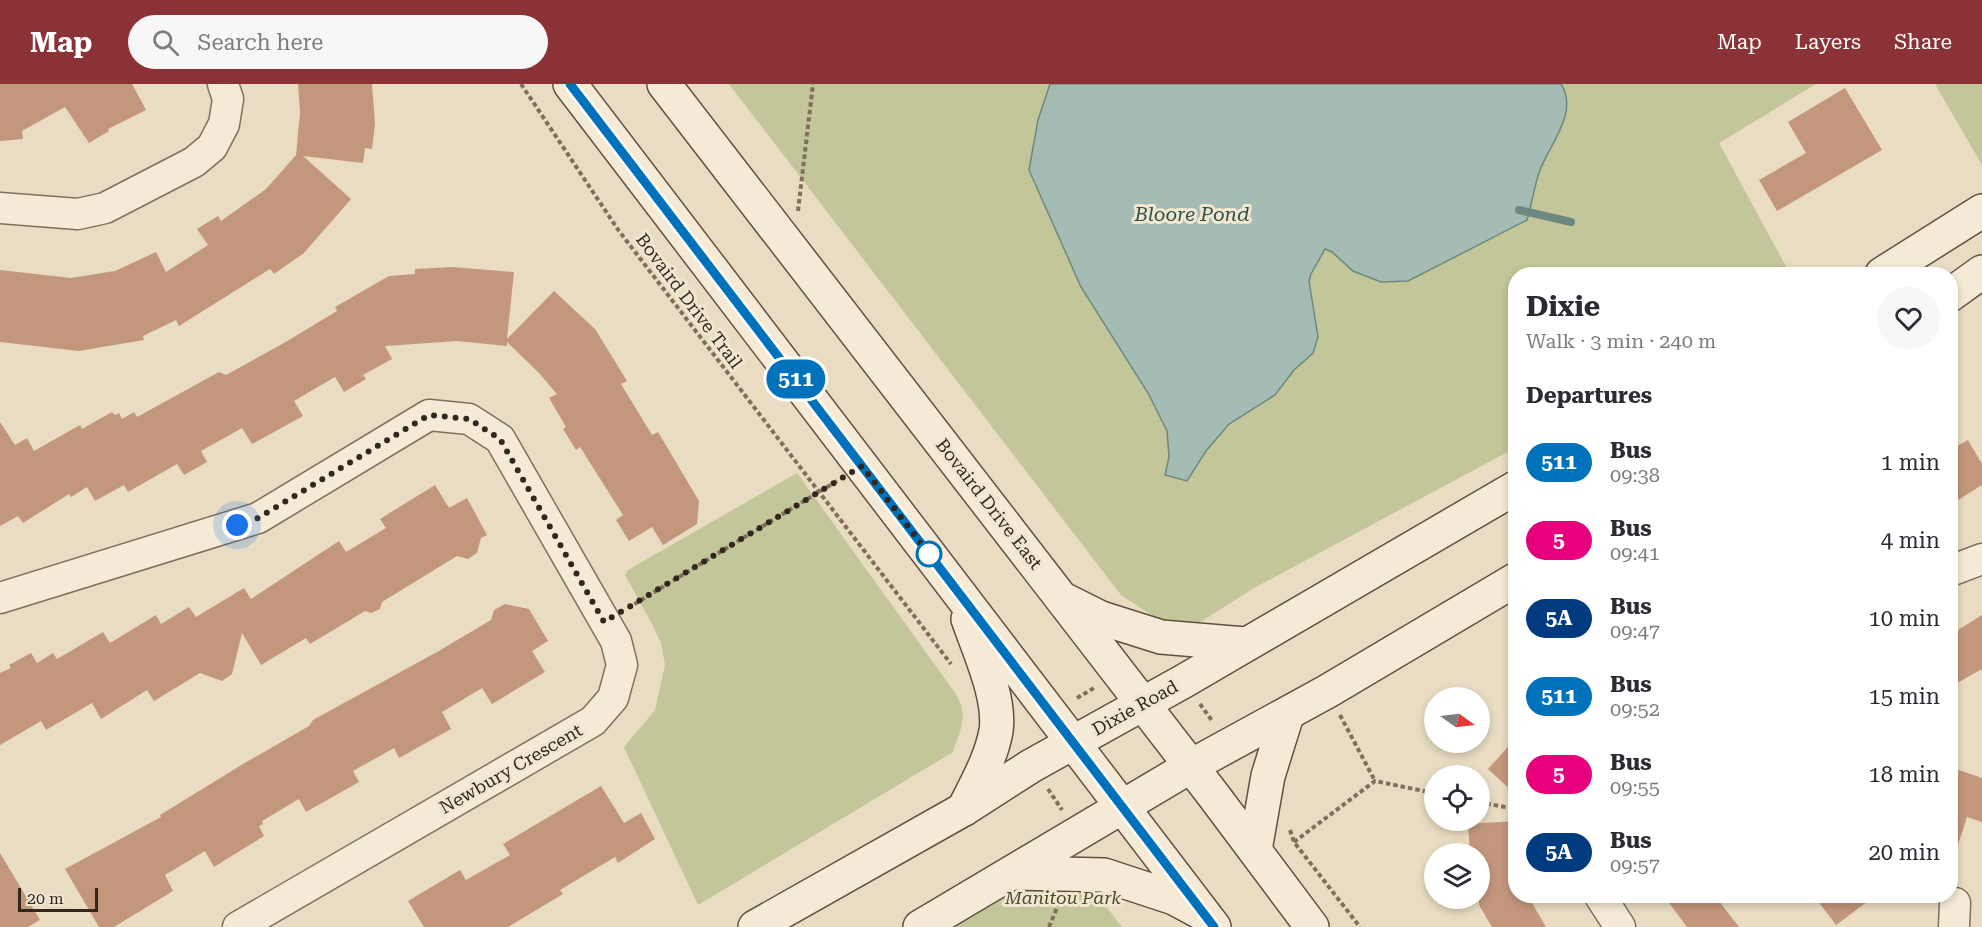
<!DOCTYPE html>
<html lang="en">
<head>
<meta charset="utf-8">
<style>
	body { margin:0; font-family:"Roboto Serif",serif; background:#f7f7f7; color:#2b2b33; height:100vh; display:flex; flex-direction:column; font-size:22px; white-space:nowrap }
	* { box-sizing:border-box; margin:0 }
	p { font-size:20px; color:#7c7c81 }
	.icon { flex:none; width:33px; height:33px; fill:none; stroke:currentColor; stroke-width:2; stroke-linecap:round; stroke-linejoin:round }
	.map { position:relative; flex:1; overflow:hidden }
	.side { position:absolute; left:1508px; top:183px; width:450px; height:636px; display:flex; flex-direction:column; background:#fff; border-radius:24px; box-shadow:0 3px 9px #0003 }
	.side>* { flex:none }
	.badge { padding:0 12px; border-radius:20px; font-size:21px; line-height:39px }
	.needle { width:39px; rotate:104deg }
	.controls { position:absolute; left:1424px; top:603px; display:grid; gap:12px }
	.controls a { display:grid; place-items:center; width:66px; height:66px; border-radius:50%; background:#fff; box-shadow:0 3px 9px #0003; font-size:30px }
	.scale { position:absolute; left:18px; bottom:15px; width:80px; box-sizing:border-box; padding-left:6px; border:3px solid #32271e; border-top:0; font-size:16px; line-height:21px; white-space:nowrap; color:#32271e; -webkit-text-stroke:4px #f1e7d1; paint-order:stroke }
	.you { position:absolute; width:30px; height:30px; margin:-15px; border:4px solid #fff; border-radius:50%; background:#1a73e8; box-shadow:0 0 0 9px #1a73e833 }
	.map>.badge { position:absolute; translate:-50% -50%; box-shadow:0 0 0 3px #fff }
	h2 { padding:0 18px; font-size:22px; line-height:54px }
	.round { display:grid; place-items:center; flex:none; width:63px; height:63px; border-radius:32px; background:#f7f7f7 }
	.headline { display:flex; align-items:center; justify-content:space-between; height:102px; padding:0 18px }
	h1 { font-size:28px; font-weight:700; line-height:45px }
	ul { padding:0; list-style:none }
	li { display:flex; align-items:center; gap:18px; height:78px; padding:0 18px }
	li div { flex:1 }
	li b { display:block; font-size:22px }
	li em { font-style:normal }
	li .badge { min-width:66px; font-weight:700; text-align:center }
	header { display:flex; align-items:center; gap:36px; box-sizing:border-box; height:84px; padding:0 30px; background:#8a3236; color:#fff }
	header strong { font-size:28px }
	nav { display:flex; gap:33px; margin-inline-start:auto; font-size:21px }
	.search { width:420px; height:54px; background:#f7f7f7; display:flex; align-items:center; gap:15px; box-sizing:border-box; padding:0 21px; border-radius:33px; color:#7c7c81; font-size:22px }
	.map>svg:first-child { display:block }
	.green { fill:#c2c698 }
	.water { fill:#a4bcb4; stroke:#6c8981; stroke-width:1.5 }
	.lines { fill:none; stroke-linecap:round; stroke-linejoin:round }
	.stream { stroke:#6c8981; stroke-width:8 }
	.building { fill:#c3977c }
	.street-casing { stroke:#816e5b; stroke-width:33 }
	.secondary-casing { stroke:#634f3f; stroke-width:36 }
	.path { stroke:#816e5b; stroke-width:4; stroke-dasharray:4.5 3; stroke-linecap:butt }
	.street { stroke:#f5ead5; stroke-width:30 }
	.secondary { stroke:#f5ead5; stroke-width:33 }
	.line-casing { stroke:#fff; stroke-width:14 }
	.line { stroke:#0072bc; stroke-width:9 }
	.walk { stroke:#32271e; stroke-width:6; stroke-dasharray:0 10.8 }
	.stop-dot { fill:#fff; stroke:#0072bc; stroke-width:3 }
	.labels { text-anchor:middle; stroke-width:6; stroke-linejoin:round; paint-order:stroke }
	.street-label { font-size:18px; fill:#32271e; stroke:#f1e7d1 }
	.park-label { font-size:18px; font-style:italic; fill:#454d27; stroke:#f1e7d1 }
	.water-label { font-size:20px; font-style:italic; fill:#2f514d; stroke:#f1e7d1 }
</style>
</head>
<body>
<header>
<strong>Map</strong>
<div class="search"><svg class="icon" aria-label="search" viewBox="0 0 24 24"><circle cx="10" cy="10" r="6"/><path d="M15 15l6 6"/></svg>Search here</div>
<nav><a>Map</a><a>Layers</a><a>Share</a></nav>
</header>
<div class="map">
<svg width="1982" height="843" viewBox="0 0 1982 843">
	<rect width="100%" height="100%" fill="#e9dcc2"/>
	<g class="green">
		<path d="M729,0h1087l-97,59 71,131h-275v174l-261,140 -79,50 -4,-10 -50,-33z"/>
		<path d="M1935,0h47v81z"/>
		<path d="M797,389l156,217c17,24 8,37 0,62l-255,153 -74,-158 31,-37 10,-45 -4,-22 -10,-21 -26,-47 3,-5z"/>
		<path d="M1070,776l52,67h-167z"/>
	</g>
	<path class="water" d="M1050,0h511c18,28 -11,60 -21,86 -6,16 -8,34 -13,50l-119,61 -27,1 -28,-11 -21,-19 -7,-3 -14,25 -2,7 9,56 -5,16 -19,17 -19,25 -46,29 -23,27 -19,30 -22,-6 4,-18 -2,-26 -19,-38 -67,-106 -52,-117 9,-50z"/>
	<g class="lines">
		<path class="stream" d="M1519,126l52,12"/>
	</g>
	<g class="building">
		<path d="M0,0h132l14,26 -38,19 1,2 -20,12 -24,-36 -43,24 1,8 -23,2z"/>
		<path d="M298,0h74l3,40 -3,25 -7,-1 -2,15 -60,-7 48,43 -47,54 -30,21 -4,-5 -91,57 -3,-6 -33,16 1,4 -65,11 -79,-9v-72l71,8 44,-7 41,-19 10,20 42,-27 -11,-16 21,-13 3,5 45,-32 30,-34 4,-42z"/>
		<path d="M1845,4l37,62 -105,61 -18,-31 47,-27 -18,-31z"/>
		<path d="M453,183l61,5 -7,67 47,-48 41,38 32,52 -6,3 31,51 6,-3 41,69 -2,23 -34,21 -11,-18 -23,14 -13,-21 7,-5 -43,-68 -4,3 -13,-21 3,-2 -17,-29 8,-4 -18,-21 -32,-31v4l-50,-5 -72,5 7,13 -29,16 3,4 -22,13 -9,-15 -41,24 9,15 -51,28 -10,-16 -41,23 6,11 -23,13 -7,-11 -49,28 -4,-7 -29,16 -8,-14 -16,10 -2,-3 -46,29 -5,-7 -18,10v-104l15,23 12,-7 7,13 46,-26 2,4 30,-17 3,3 4,-2 3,6 12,-7 3,5 82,-45 7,3 58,-32 53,-32 -2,-4 54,-31 26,-2v-5z"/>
		<path d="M1968,356l14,24v21l-32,20v-55z"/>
		<path d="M435,401l14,23 18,-10 20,37 -6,3 -4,15 -9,6 -11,-3 -75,46 -2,7 -9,4 -6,-2 -55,33 -4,-6 -45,27 -19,-32 -10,41 -10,7 -22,-8 -46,28 -7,-11 -46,29 -9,-16 -46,27 -5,-9 -41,24v-72l11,-5 -2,-3 22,-12 6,10 16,-10 4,6 46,-27 7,11 46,-28 5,9 28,-17 7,10 48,-29 7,11 88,-58 7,11 40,-24 -6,-9z"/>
		<path d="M505,520l24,5 19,32 -16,10 13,21 -53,32 -10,-16 -40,24 9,17 -52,29 -5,-10 -41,23 6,11 -53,30 -7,-13 -37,22 1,3 -4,2 5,10 -50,31 -9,-16 -40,24 8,16 -59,36h-15l-34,-58 96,-52 -1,-2 83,-51 66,-38 4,-6 124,-68 54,-32 3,-10z"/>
		<path d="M1982,531v54l-32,18v-52z"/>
		<path d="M1515,655v55l-27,-25z"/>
		<path d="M1956,685l26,9v44l-15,-5 -13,40 -4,-1v-69z"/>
		<path d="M601,702l23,37 17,-10 14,26 -37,24 -3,-6 -55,33 3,4 -55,33h-84l-16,-26 52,-31 6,10 44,-25 -7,-11z"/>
		<path d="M1515,737v75h13l18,31h-54l-13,-22v-51h-9l-2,-30z"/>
		<path d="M0,769l40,67 -12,7h-28z"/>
		<path d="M1664,812h51l24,31h-52z"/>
		<path d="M1814,812h61l-39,29z"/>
	</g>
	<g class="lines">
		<g class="street-casing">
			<g id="street">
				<path d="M0,124l78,6 27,-6 89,-46 18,-15 12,-23 4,-25 -5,-15"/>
				<path d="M1950,487l32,-12"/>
				<path d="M0,514l258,-80 171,-103 40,4 31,20 116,202 6,24 -9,33 -20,23 -355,206"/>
				<path d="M1600,812l20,31"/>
				<path d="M1954,843l1,-24"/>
			</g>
		</g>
		<g class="secondary-casing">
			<g id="secondary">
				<path d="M570,0l644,843"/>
				<path d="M664,0l550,712 98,131"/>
				<path d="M1882,190l100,-63"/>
				<path d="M1950,211l32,-23"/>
				<path d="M1067,517l34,17 60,19 84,7"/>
				<path d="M964,725c12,-25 27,-50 32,-78 5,-33 -17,-80 -28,-112"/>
				<path d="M1255,766l13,-74 19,-61"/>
				<path d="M1013,789l91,2 70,23 26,14"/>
				<path d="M755,843l209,-118 67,-43 153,-85 331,-193"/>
				<path d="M920,843l271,-161 137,-75 187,-111"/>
			</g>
		</g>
		<g class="path">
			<path d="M521,0l98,147 332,433"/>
			<path d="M798,127l15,-127"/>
			<path d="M628,524l209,-127"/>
			<path d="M1077,614l17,-10"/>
			<path d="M1200,620l13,18"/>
			<path d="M1340,631l35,66"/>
			<path d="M1048,705l14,21"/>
			<path d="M1479,718l36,7"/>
			<path d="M1290,746l4,12 66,85"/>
			<path d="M1294,758l81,-61 59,12"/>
			<path d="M1049,843l10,-24"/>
		</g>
		<use href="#street" class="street"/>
		<use href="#secondary" class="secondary"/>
	</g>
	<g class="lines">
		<g class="line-casing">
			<path id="line" d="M570,0l644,843"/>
		</g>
		<use href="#line" class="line"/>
		<path class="walk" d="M237,441l21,-7 171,-103 40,4 31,20 104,183 258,-156 70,92 -3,-4"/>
	</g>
	<circle class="stop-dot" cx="929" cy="470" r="12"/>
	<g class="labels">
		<g class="street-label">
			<text transform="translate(689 217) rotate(53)" y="6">Bovaird Drive Trail</text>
			<text transform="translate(989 420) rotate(52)" y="6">Bovaird Drive East</text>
			<text transform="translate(1135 624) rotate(-29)" y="6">Dixie Road</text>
			<text transform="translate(511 685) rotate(-30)" y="6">Newbury Crescent</text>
		</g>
		<g class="park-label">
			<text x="1063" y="820">Manitou Park</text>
		</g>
		<g class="water-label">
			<text x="1192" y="137">Bloore Pond</text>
		</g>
	</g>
</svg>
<div class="controls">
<a><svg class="needle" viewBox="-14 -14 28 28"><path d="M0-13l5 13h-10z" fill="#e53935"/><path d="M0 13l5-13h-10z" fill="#7c7c81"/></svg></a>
<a><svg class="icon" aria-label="locate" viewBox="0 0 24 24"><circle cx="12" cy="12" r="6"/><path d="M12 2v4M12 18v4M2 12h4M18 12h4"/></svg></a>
<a><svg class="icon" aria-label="layers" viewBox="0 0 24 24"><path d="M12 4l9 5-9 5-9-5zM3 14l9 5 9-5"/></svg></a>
</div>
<div class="scale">20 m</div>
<div class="you" style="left:237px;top:441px"></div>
<b class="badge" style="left:796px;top:295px;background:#0072bc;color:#fff">511</b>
<section class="side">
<div class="headline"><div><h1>Dixie</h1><p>Walk · 3 min · 240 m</p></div><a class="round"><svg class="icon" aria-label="heart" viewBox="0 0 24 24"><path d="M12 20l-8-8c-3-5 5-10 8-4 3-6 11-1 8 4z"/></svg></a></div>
<h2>Departures</h2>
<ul>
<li><span class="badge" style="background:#0072bc;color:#fff">511</span><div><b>Bus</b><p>09:38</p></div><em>1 min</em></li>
<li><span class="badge" style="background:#e6007e;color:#fff">5</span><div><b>Bus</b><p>09:41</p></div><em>4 min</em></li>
<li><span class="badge" style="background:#003b80;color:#fff">5A</span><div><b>Bus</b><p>09:47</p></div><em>10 min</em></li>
<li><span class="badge" style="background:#0072bc;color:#fff">511</span><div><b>Bus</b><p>09:52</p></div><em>15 min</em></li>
<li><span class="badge" style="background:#e6007e;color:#fff">5</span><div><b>Bus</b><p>09:55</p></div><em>18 min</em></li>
<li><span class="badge" style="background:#003b80;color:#fff">5A</span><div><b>Bus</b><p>09:57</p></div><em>20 min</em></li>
</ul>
</section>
</div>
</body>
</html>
